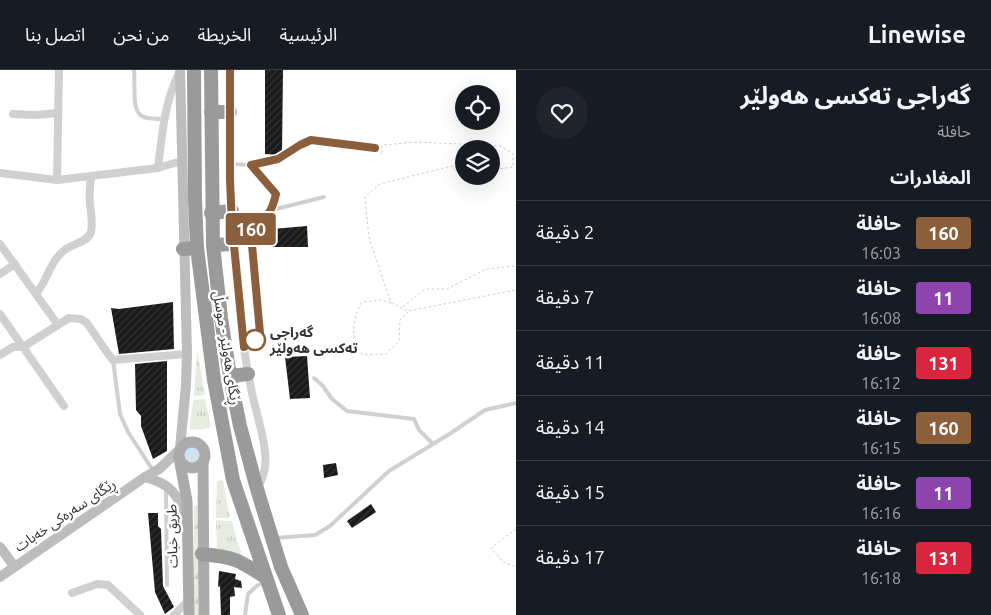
<!DOCTYPE html>
<html lang="ar">
<head>
<meta charset="utf-8">
<style>
	body { margin:0; font-family:Ubuntu,"Noto Sans Arabic",sans-serif; background:#20242c; color:#f1f3f6; direction:rtl; height:100vh; display:flex; flex-direction:column; font-size:19px; white-space:nowrap }
	* { box-sizing:border-box; margin:0 }
	p { font-size:16px; color:#9ea1a6 }
	.icon { flex:none; width:28px; height:28px; fill:none; stroke:currentColor; stroke-width:2; stroke-linecap:round; stroke-linejoin:round }
	.map { position:relative; flex:1; overflow:hidden; direction:ltr }
	.sheet { display:flex; flex-direction:column; background:#171b24; width:475px }
	.sheet>* { flex:none }
	.badge { padding:0 10px; border-radius:4px; font-size:18px; line-height:32px }
	.fabs { position:absolute; left:455px; top:15px; display:grid; gap:10px }
	.fabs a { display:grid; place-items:center; width:45px; height:45px; border-radius:50%; background:#171b24; box-shadow:0 5px 20px #0002; font-size:25px }
	.map>.badge { position:absolute; translate:-50% -50%; box-shadow:0 0 0 2px #fff }
	h2 { padding:0 20px; font-size:19px; line-height:45px }
	.round { display:grid; place-items:center; flex:none; width:52px; height:52px; border-radius:26px; background:#20242c }
	.head { display:flex; align-items:center; justify-content:space-between; height:85px; padding:0 20px }
	h1 { font-size:24px; font-weight:700; line-height:38px }
	ul { padding:0; list-style:none }
	li { display:flex; align-items:center; gap:15px; height:65px; padding:0 20px; border-top:1px solid #363941 }
	li div { flex:1 }
	li b { display:block; font-size:19px }
	li em { font-style:normal }
	li .badge { min-width:55px; font-weight:700; text-align:center }
	header { display:flex; align-items:center; gap:30px; box-sizing:border-box; height:70px; padding:0 25px; background:#171b24; border-bottom:1px solid #363941 }
	header strong { font-size:24px }
	nav { display:flex; gap:28px; margin-inline-start:auto; font-size:18px }
	main { display:flex; flex:1; min-height:0 }
	.map>svg:first-child { display:block }
	.grass { fill:url(#grass-tufts) }
	.forest { fill:url(#forest-firs) }
	.water { fill:#cfe2ee }
	.building { fill:url(#building-hatch) }
	.lines { fill:none; stroke-linecap:round; stroke-linejoin:round }
	.path { stroke:#cdcdcd; stroke-width:1; stroke-dasharray:2.5 2.5; stroke-linecap:butt }
	.lane { stroke:#d0d0d0; stroke-width:4 }
	.street { stroke:#d0d0d0; stroke-width:8 }
	.secondary { stroke:#bdbdbd; stroke-width:10 }
	.primary { stroke:#ababab; stroke-width:11 }
	.highway { stroke:#9a9a9a; stroke-width:14 }
	.line-casing { stroke:#fff; stroke-width:11 }
	.line { stroke:#8b5e3c; stroke-width:8 }
	.stop-dot { fill:#fff; stroke:#8b5e3c; stroke-width:2.5 }
	.labels { text-anchor:middle; stroke-width:5; stroke-linejoin:round; paint-order:stroke }
	.stop-label { font-size:14px; font-weight:bold; fill:#333; stroke:#fff; text-anchor:start }
	.street-label { font-size:14px; fill:#333; stroke:#fff }
</style>
</head>
<body>
<header>
<strong>Linewise</strong>
<nav><a>الرئيسية</a><a>الخريطة</a><a>من نحن</a><a>اتصل بنا</a></nav>
</header>
<main>
<section class="sheet">
<div class="head"><div><h1>گەراجی تەکسی هەولێر</h1><p>حافلة</p></div><a class="round"><svg class="icon" aria-label="heart" viewBox="0 0 24 24"><path d="M12 20l-8-8c-3-5 5-10 8-4 3-6 11-1 8 4z"/></svg></a></div>
<h2>المغادرات</h2>
<ul>
<li><span class="badge" style="background:#8b5e3c;color:#fff">160</span><div><b>حافلة</b><p>16:03</p></div><em>2 دقيقة</em></li>
<li><span class="badge" style="background:#8e44ad;color:#fff">11</span><div><b>حافلة</b><p>16:08</p></div><em>7 دقيقة</em></li>
<li><span class="badge" style="background:#d7263d;color:#fff">131</span><div><b>حافلة</b><p>16:12</p></div><em>11 دقيقة</em></li>
<li><span class="badge" style="background:#8b5e3c;color:#fff">160</span><div><b>حافلة</b><p>16:15</p></div><em>14 دقيقة</em></li>
<li><span class="badge" style="background:#8e44ad;color:#fff">11</span><div><b>حافلة</b><p>16:16</p></div><em>15 دقيقة</em></li>
<li><span class="badge" style="background:#d7263d;color:#fff">131</span><div><b>حافلة</b><p>16:18</p></div><em>17 دقيقة</em></li>
</ul>
</section>
<div class="map">
<svg width="516" height="545" viewBox="0 0 516 545">
	<defs>
		<pattern id="grass-tufts" width="24" height="20" patternUnits="userSpaceOnUse" patternTransform="scale(1.25)"><rect width="24" height="20" fill="#e6ecdf"/><path d="M3 7l-1-3M5 7V3M7 7l1-3M15 17l-1-3M17 17v-4M19 17l1-3" fill="none" stroke="#c6cbc0"/></pattern>
		<pattern id="forest-firs" width="22" height="20" patternUnits="userSpaceOnUse" patternTransform="scale(1.25)"><rect width="22" height="20" fill="#e6ecdf"/><path d="M5 1l3.5 6h-7zM16 11l3.5 6h-7z" fill="#c6cbc0"/></pattern>
		<pattern id="building-hatch" width="6" height="6" patternUnits="userSpaceOnUse" patternTransform="scale(1.25)"><rect width="6" height="6" fill="#1a1a1a"/><path d="M-1 1l2-2M0 6l6-6M5 7l2-2" fill="none" stroke="#333"/></pattern>
	</defs>
	<rect width="100%" height="100%" fill="#fff"/>
	<g class="grass">
		<path d="M197,280l8,45 -11,1z"/>
		<path d="M205,329l6,28 -11,3 -10,-1 3,-29z"/>
		<path d="M223,410l7,38h-14l1,-37z"/>
		<path d="M216,450l16,1 4,17 7,19 -16,-7h-10z"/>
	</g>
	<path class="forest" d="M199,435l-1,110h-4v-109z"/>
	<circle class="water" cx="192" cy="385" r="10"/>
	<g class="building">
		<path d="M265,0h18l-1,83 -3,2 -14,-1z"/>
		<path d="M307,156l1,21h-36v-18z"/>
		<path d="M173,232l1,47 -55,5 -8,-46 8,1z"/>
		<path d="M307,286l3,42 -20,1 -5,-42z"/>
		<path d="M167,291v90l-14,8 -12,-33v-10l-5,-6 -1,-46z"/>
		<path d="M336,393l2,12 -14,3 -1,-13z"/>
		<path d="M371,434l5,8 -24,16 -5,-7z"/>
		<path d="M148,443h10v13l3,3 2,57 11,21 -9,7 -10,-22z"/>
		<path d="M219,501l17,3 -1,5 6,2 1,7 -8,-1 1,9 -5,1v18h-9l-1,-29 -2,1z"/>
	</g>
	<g class="lines">
		<g class="path">
			<path d="M380,83l2,2v-10l35,-3 84,4 12,8v13l-22,3"/>
			<path d="M464,104l-4,1 -8,-9 -72,18 -15,13 4,41 22,65 17,8 108,-21"/>
			<path d="M391,233l-10,-3 -19,2c-10,17 -9,26 -7,46l8,7 23,-1 13,-13 1,-21 8,-8"/>
			<path d="M403,237l22,-18h22l39,-20 30,-3"/>
			<path d="M516,459l-25,19 12,14 13,5"/>
		</g>
		<g class="lane">
			<path d="M134,0c2,12 -4,43 10,47 6,2 14,2 20,2"/>
			<path d="M231,94l20,1 25,29 -4,16 -13,11 -27,4"/>
			<path d="M251,95l28,-6 21,-14 11,-5 64,8"/>
			<path d="M272,140l52,-13"/>
			<path d="M244,277l10,-6 6,-8 -10,-110"/>
			<path d="M113,290l7,54 8,18 26,40"/>
			<path d="M314,308l9,8 9,13 15,12 67,8 5,11 14,14"/>
			<path d="M166,419l1,96"/>
			<path d="M275,468l40,-3 15,-9 59,-55 62,-38 34,-23 31,-7"/>
			<path d="M245,545l3,-21 10,-9 7,-3"/>
		</g>
		<g class="street">
			<path d="M230,0c0,108 0,217 22,323 4,20 16,55 13,74 -1,8 -4,15 -8,22"/>
			<path d="M13,44l23,1 22,-2"/>
			<path d="M158,98c4,-32 6,-65 21,-95"/>
			<path d="M0,103l57,7 101,-12 23,-7"/>
			<path d="M57,110l2,-110"/>
			<path d="M0,174l58,81"/>
			<path d="M0,204l15,-10"/>
			<path d="M36,224c12,-14 14,-34 30,-45 7,-5 22,-7 25,-17 2,-10 0,-19 -1,-28 -1,-9 0,-18 1,-27"/>
			<path d="M0,244l64,92"/>
			<path d="M0,285l13,-8h10l46,-29 12,1 6,4 19,28 7,9 74,-6"/>
			<path d="M72,523l25,-9 11,1 32,30"/>
			<path d="M174,545l14,-14"/>
		</g>
		<g class="secondary">
			<path d="M180,0l7,284 -1,31 -6,63"/>
			<path d="M145,407c26,7 31,16 42,40"/>
			<path d="M0,477l14,19"/>
			<path d="M0,507l145,-100 14,-8 20,-19"/>
		</g>
		<g class="primary">
			<circle cx="192" cy="385" r="13"/>
			<path d="M179,388l8,43 2,114"/>
			<path d="M203,392l1,153"/>
		</g>
		<g class="highway">
			<path d="M194,0l1,129 2,49 17,132 19,100 46,135"/>
			<path d="M211,0l2,175 8,73 9,58 10,50 17,63 24,78 21,48"/>
			<path d="M211,42h19"/>
			<path d="M211,143l21,-2"/>
			<path d="M213,175l20,-1"/>
			<path d="M183,179l14,-1"/>
			<path d="M230,306l18,-2"/>
			<path d="M202,484c32,3 37,6 63,23"/>
		</g>
	</g>
	<g class="lines">
		<g class="line-casing">
			<path id="line" d="M230,0v110l2,45 12,122 10,-6 6,-8 -10,-110c18,-3 22,-12 26,-29l-25,-29 27,-6 22,-14 11,-5 64,8"/>
		</g>
		<use href="#line" class="line"/>
	</g>
	<circle class="stop-dot" cx="255" cy="270" r="10"/>
	<g class="labels">
		<g class="stop-label">
			<text x="270" y="267">گەراجی<tspan x="270" dy="16">تەکسی هەولێر</tspan></text>
		</g>
		<g class="street-label">
			<text transform="translate(227 278) rotate(81)" y="5">ڕێگای هەولێر - موسڵ</text>
			<text transform="translate(65 445) rotate(-34)" y="5">ڕێگای سەرەکی خەبات</text>
			<text transform="translate(172 466) rotate(-91)" y="5">طريق خبات</text>
		</g>
	</g>
</svg>
<div class="fabs">
<a><svg class="icon" aria-label="locate" viewBox="0 0 24 24"><circle cx="12" cy="12" r="6"/><path d="M12 2v4M12 18v4M2 12h4M18 12h4"/></svg></a>
<a><svg class="icon" aria-label="layers" viewBox="0 0 24 24"><path d="M12 4l9 5-9 5-9-5zM3 14l9 5 9-5"/></svg></a>
</div>
<b class="badge" style="left:251px;top:159px;background:#8b5e3c;color:#fff">160</b>
</div>
</main>
</body>
</html>
